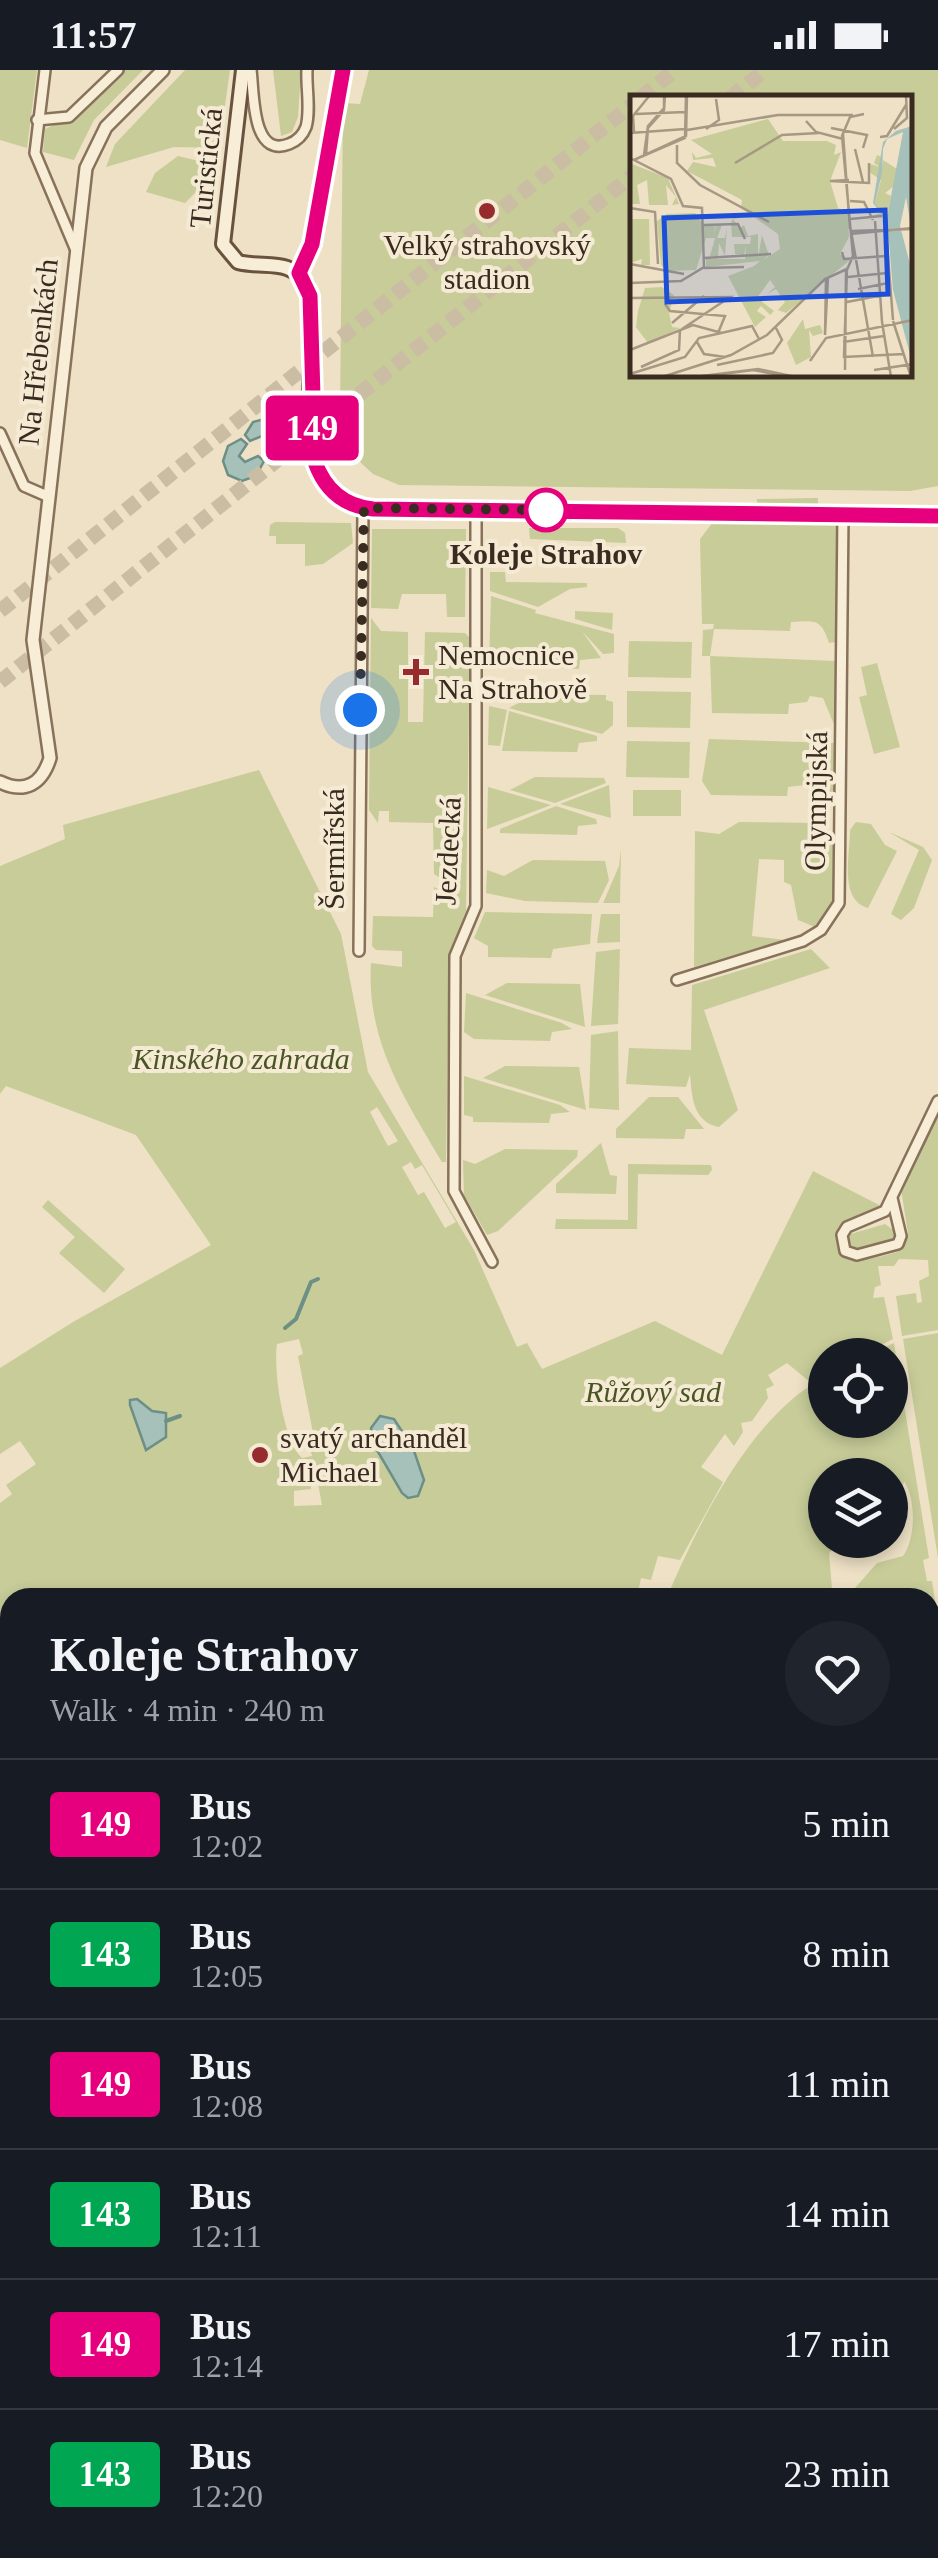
<!DOCTYPE html>
<html lang="en">
<head>
<meta charset="utf-8">
<style>
	body { margin:0; font-family:"Times New Roman",serif; background:#20242c; color:#f1f3f6; height:100vh; display:flex; flex-direction:column; font-size:38px; white-space:nowrap }
	* { box-sizing:border-box; margin:0 }
	p { font-size:32px; color:#9ea1a6 }
	.icon { flex:none; width:55px; height:55px; fill:none; stroke:currentColor; stroke-width:2; stroke-linecap:round; stroke-linejoin:round }
	.map { position:relative; flex:1; overflow:hidden }
	.side { position:absolute; left:0px; top:1518px; width:940px; height:972px; display:flex; flex-direction:column; background:#171b24; border-radius:30px 30px 0 0; box-shadow:0 5px 15px #0003 }
	.side>* { flex:none }
	.badge { padding:0 20px; border-radius:8px; font-size:35px; line-height:65px }
	.controls { position:absolute; left:808px; top:1268px; display:grid; gap:20px }
	.controls a { display:grid; place-items:center; width:100px; height:100px; border-radius:50%; background:#171b24; box-shadow:0 5px 15px #0003; font-size:50px }
	.you { position:absolute; width:50px; height:50px; margin:-25px; border:8px solid #fff; border-radius:50%; background:#1a73e8; box-shadow:0 0 0 15px #1a73e833 }
	.map>.badge { position:absolute; translate:-50% -50%; box-shadow:0 0 0 5px #fff }
	.round { display:grid; place-items:center; flex:none; width:105px; height:105px; border-radius:52px; background:#20242c }
	.headline { display:flex; align-items:center; justify-content:space-between; height:170px; padding:0 50px }
	h1 { font-size:48px; font-weight:800; line-height:75px }
	ul { padding:0; list-style:none }
	li { display:flex; align-items:center; gap:30px; height:130px; padding:0 50px; border-top:2px solid #363941 }
	li div { flex:1 }
	li b { display:block; font-size:38px }
	li em { font-style:normal }
	li .badge { min-width:110px; font-weight:700; text-align:center }
	.status { display:flex; justify-content:space-between; align-items:center; height:70px; padding:0 50px; background:#171b24; direction:ltr }
	.status svg { height:28px; fill:currentColor }
	.map>svg:first-child { display:block }
	.green { fill:#c7cc99; fill-rule:evenodd }
	.water { fill:#a6c1b9; stroke:#6d8f86; stroke-width:2.5 }
	.lines { fill:none; stroke-linecap:round; stroke-linejoin:round }
	.stream { stroke:#6d8f86; stroke-width:4 }
	.trunk-tunnel { stroke:#cabda4; stroke-width:15; stroke-dasharray:15 8; stroke-linecap:butt }
	.minor-casing { stroke:#88725b; stroke-width:14 }
	.tertiary-casing { stroke:#88725b; stroke-width:16 }
	.secondary-casing { stroke:#6a533e; stroke-width:18 }
	.minor { stroke:#f8eed8; stroke-width:9 }
	.tertiary { stroke:#f8eed8; stroke-width:11 }
	.secondary { stroke:#f8eed8; stroke-width:12 }
	.tram { stroke:#392b1f; stroke-width:2.5 }
	.line-casing { stroke:#fff; stroke-width:22 }
	.line { stroke:#e6007e; stroke-width:15 }
	.walk { stroke:#392b1f; stroke-width:10; stroke-dasharray:0 18 }
	.poi-dot { fill:#972c2f; stroke:#f5ebd4; stroke-width:4 }
	.stop-dot { fill:#fff; stroke:#e6007e; stroke-width:5 }
	.labels { text-anchor:middle; stroke-width:8; stroke-linejoin:round; paint-order:stroke }
	.street-label { font-size:30px; fill:#392b1f; stroke:#f5ebd4 }
	.poi-label { font-size:30px; fill:#392b1f; stroke:#f5ebd4; text-anchor:start }
	.stop-label { font-size:30px; font-weight:bold; fill:#392b1f; stroke:#f5ebd4 }
	.park-label { font-size:30px; font-style:italic; fill:#4a5526; stroke:#f5ebd4 }
	.inset-road { fill:none; stroke:#a69883; stroke-width:2.5 }
	.view { fill:#1d4ed8; fill-opacity:0.15; stroke:#1d4ed8; stroke-width:5 }
	.inset-edge { fill:none; stroke:#392b1f; stroke-width:5 }
</style>
</head>
<body>
<div class="status"><b>11:57</b><svg viewBox="0 0 49 12"><path d="M0 12V9h3v3zM5 12V6h3v6zM10 12V3h3v9zM15 12V0h3v12zM26 1h20v11H26zM47 4h2v5h-2z"/></svg></div>
<div class="map">
<svg width="938" height="2488" viewBox="0 0 938 2488">
	<rect width="100%" height="100%" fill="#eee1c5"/>
	<g class="green">
		<path d="M0,0h37l-10,78 -27,-8z"/>
		<path d="M122,0h21l-49,50 -20,40 -31,-8 2,-23 32,-15z"/>
		<path d="M185,0h45l-11,78 -45,-1 -68,20 9,-23z"/>
		<path d="M273,0h28l-3,47 -6,15 -11,4z"/>
		<path d="M369,0h569v416l-28,5 -511,-6 -26,-11 -14,-13 -19,-46 3,-312 17,1zM633,28h277v277h-277z"/>
		<path d="M178,86l38,9 -1,8 -30,30 -39,-11 9,-19z"/>
		<path d="M818,428v8l-61,-1v-6z"/>
		<path d="M275,452l76,1 2,20 -30,21 -18,2v-22h-29v-8h-7l1,-11z"/>
		<path d="M713,452l123,1v119l-7,1c-8,-25 -14,-22 -38,-21l-1,9 -76,-2 -4,27 126,5 -1,66 -12,-29 -13,-2 -3,6 -18,2 -1,10 -76,-1 -2,-57h-8l1,-26 10,-1 1,-5h-12l-2,-85z"/>
		<path d="M529,458h89l7,5 1,10 -96,-4z"/>
		<path d="M372,459h94l-1,88h-18l-1,-23h-44l-4,15 -27,-1z"/>
		<path d="M490,502h15l1,10 81,1v4l-17,2 -32,18 -48,-16z"/>
		<path d="M491,526l45,14 -1,3 79,21v19l-11,1 -21,-23 19,27 -21,2 -1,9 -90,-5z"/>
		<path d="M575,541l38,2 -1,17 -37,-11z"/>
		<path d="M371,548l10,13 27,1v90h15l2,-90 40,1 5,5 -4,273 -17,42 -3,209h-4c-38,-64 -76,-122 -71,-199l31,4v-16l-26,-1 -4,-4 1,-30 60,1 1,-30 6,3 5,-9 -11,-7 -1,-51 -44,-1v-11h-10l-1,12 -9,-13z"/>
		<path d="M629,571l63,1 -1,36 -63,-1z"/>
		<path d="M877,593l23,84 -26,7 -15,-57 8,-2 -6,-28z"/>
		<path d="M627,621l64,1 -1,36 -63,-1z"/>
		<path d="M536,624l70,1v5l7,2v23l-11,9 -93,-26z"/>
		<path d="M489,636l18,4 -7,36 -12,-1z"/>
		<path d="M509,641l88,25v5l-18,2 -2,9 -75,-1z"/>
		<path d="M709,669l125,4v65l-11,-28 -14,-2 -4,7 -17,2 -1,9 -76,-1 -9,-14z"/>
		<path d="M627,671l63,1 -1,36 -63,-1z"/>
		<path d="M259,700l82,164 27,138 106,178 43,97 10,-4 15,26 113,-48 67,34 91,-184 68,35 -41,23 -3,16c13,22 38,13 60,7l11,-19 -7,-44 37,-79v220l-36,6 -6,-40 20,-3 1,10 5,-1 -3,-21 10,-5 -1,-16 -29,-1 -5,7h-16l3,19 -6,2 -2,11 11,-1 9,42 -32,16h-36v18l-15,9 -23,-19 -19,12 6,10 -8,4 2,9 -16,23 -11,2 2,9 -9,14 -9,-12 -24,33 22,15 -43,78 -22,-4 -7,24 -10,-2 -4,19 -627,1v47l-10,-10v-132l12,-9 -6,-9 30,-21 -16,-23 -20,13v-86l73,-46 138,-77 -75,-110 -130,-49 -6,8v-228l65,-27 -2,-14zM377,1037l21,34 -10,5 -18,-34zM411,1092l4,7 7,-4 34,57 -11,6 -21,-36 -6,3 -16,-28zM299,1269l4,15 -5,2 17,87 -6,2 3,11 -10,2c-19,-17 -29,-89 -25,-114zM374,1375l50,35 -6,16 -16,-3zM317,1408l5,27 -28,1v-15l17,-2 -1,-10z"/>
		<path d="M535,707l69,1 2,5 -51,20 -45,-13z"/>
		<path d="M609,715l2,33 -51,-14z"/>
		<path d="M488,717l63,18 -64,24z"/>
		<rect x="633" y="720" width="48" height="26"/>
		<path d="M556,736l40,13 1,5 -19,2 -1,9 -77,-2v-4z"/>
		<path d="M739,752l76,1 1,11h17v69l-18,24 -17,-7 -7,-35 -7,-3v-22l-25,-1 -7,77 33,4 -91,27 1,-136 24,3z"/>
		<path d="M856,752l15,2 14,21 12,6 -29,57c-29,-8 -18,-53 -18,-78z"/>
		<path d="M889,762l34,15 9,13 -18,48 -13,12 -10,-6 28,-64z"/>
		<path d="M621,779l-1,54h-17l16,-37z"/>
		<path d="M533,790l72,1 4,19 -11,23 -73,-2 -39,-8 1,-23 17,6z"/>
		<path d="M485,842l107,2 -2,30 -37,5 -2,9 -63,-1v-11l-14,-8z"/>
		<path d="M601,844h19v28l-23,1z"/>
		<path d="M620,879l-2,75 -27,2 5,-74z"/>
		<path d="M811,879l19,19 -126,42 34,100 -19,17c-27,-5 -27,-32 -29,-53l-4,13 -60,-3 3,-36 62,2 1,-65z"/>
		<path d="M507,913l73,1 5,43 -100,-32z"/>
		<path d="M466,923l96,30 10,6 -20,3 -2,9 -76,-2 -10,-7z"/>
		<path d="M618,961l1,79 -30,-2 2,-73z"/>
		<path d="M505,996l74,1 7,43 -103,-32z"/>
		<path d="M464,1006l96,29 10,7 -19,2 -2,9 -76,-1v-5l-9,-2z"/>
		<path d="M649,1027h29l26,32h-18l-2,10 -68,-1v-9z"/>
		<path d="M601,1073l9,32 7,1 -1,18 -60,-1v-9z"/>
		<path d="M505,1079l73,1 -1,7 -79,74 -11,4 -23,-40 -1,-35 12,4z"/>
		<path d="M628,1094l83,1 1,5 -4,5 -70,-1 -1,55h-82l1,-10 72,1z"/>
		<path d="M48,1130l77,69 -21,24 -45,-40 16,-16 -33,-30z"/>
		<path d="M885,1154l11,8 -7,12 -33,6 -8,-4 -1,-11z"/>
		<path d="M938,1263v225l-35,-219z"/>
		<path d="M894,1273l35,215 -6,2 4,21h5l6,40v533l-8,-6v-550l-263,-1c32,-74 84,-182 158,-220v43h65v-65h-23zM825,1405h65v19l12,-5 2,-8c12,18 12,57 -1,75l-26,7 -29,33 -16,-7 -3,-36 15,-13h-19z"/>
		<path d="M938,2421v67h-6l-4,-8 -33,3 35,-3v-52z"/>
	</g>
	<g class="water">
		<path d="M268,348l13,6 5,14 -5,14 -15,7 -4,-6 7,-12 -5,-6 -14,6 -5,-6 8,-13z"/>
		<path d="M241,369l6,5 -8,12 6,6 13,-6 6,5 -8,15 -14,5 -14,-6 -5,-14 5,-15z"/>
		<path d="M137,1329l15,12 14,2v24l-20,13 -16,-45v-5z"/>
		<path d="M380,1346l14,3 19,29 11,32 -6,16 -10,2 -6,-5 -28,-48 -3,-17z"/>
	</g>
	<g class="lines">
		<g class="stream">
			<path d="M285,1258l11,-9 15,-37 7,-3"/>
			<path d="M166,1351l14,-5"/>
		</g>
		<g class="trunk-tunnel">
			<path d="M641,28l34,-28"/>
			<path d="M730,28l35,-28"/>
			<path d="M0,541l633,-507"/>
			<path d="M0,612l633,-507"/>
		</g>
		<g class="minor-casing">
			<g id="minor">
				<path d="M45,0l-10,83 40,95"/>
				<path d="M251,0c3,21 0,89 38,74 8,-3 14,-9 17,-17 5,-17 0,-39 1,-57"/>
				<path d="M37,50l32,-3 49,-47"/>
				<path d="M0,363l24,53 23,10"/>
				<path d="M476,440v396l-21,50 -1,235 38,71"/>
				<path d="M359,881l4,-443"/>
				<path d="M677,910l126,-39 18,-11 18,-27 4,-389"/>
				<path d="M892,1128l9,38 -3,8 -41,11 -12,-4 -3,-16 5,-8 38,-16 53,-110"/>
				<path d="M0,1791l10,1"/>
				<path d="M0,1810l10,1"/>
				<path d="M0,1905h10"/>
				<path d="M0,2033l10,1"/>
				<path d="M930,2092l8,2"/>
				<path d="M930,2306l8,-4"/>
				<path d="M0,2376h10"/>
				<path d="M124,2480l1,8"/>
				<path d="M234,2480v8"/>
				<path d="M426,2488v-8"/>
				<path d="M577,2488l271,-2"/>
			</g>
		</g>
		<g class="tertiary-casing">
			<g id="tertiary">
				<path d="M299,203l13,-29 31,-174"/>
				<path d="M0,712c25,12 42,2 50,-24l-17,-118 53,-472 20,-41 57,-57"/>
				<path d="M0,1580l10,10"/>
				<path d="M0,2171l10,-1"/>
			</g>
		</g>
		<g class="secondary-casing">
			<path id="secondary" d="M243,0l-20,174 15,18c27,7 52,-5 69,23 19,65 -33,214 66,224l565,7"/>
		</g>
		<use href="#minor" class="minor"/>
		<use href="#tertiary" class="tertiary"/>
		<use href="#secondary" class="secondary"/>
		<g class="tram">
			<path d="M0,2031h10"/>
			<path d="M930,2094h8"/>
			<path d="M718,2480v8"/>
		</g>
	</g>
	<g class="lines">
		<g class="line-casing">
			<path id="line" d="M343,0l-31,174 -13,29 11,23 5,166c10,28 29,44 58,47l565,7"/>
		</g>
		<use href="#line" class="line"/>
		<path class="walk" d="M360,640l4,-202 182,2"/>
	</g>
	<g class="poi-dot">
		<circle cx="487" cy="141" r="10"/>
		<path d="M411 587h10v10h10v10h-10v10h-10v-10h-10v-10h10z"/>
		<circle cx="260" cy="1385" r="10"/>
	</g>
	<circle class="stop-dot" cx="546" cy="440" r="20"/>
	<g class="labels">
		<g class="street-label">
			<text transform="translate(206 98) rotate(-84)" y="10">Turistická</text>
			<text transform="translate(38 282) rotate(-84)" y="10">Na Hřebenkách</text>
			<text transform="translate(816 731) rotate(-89)" y="10">Olympijská</text>
			<text transform="translate(334 779) rotate(-90)" y="10">Šermířská</text>
			<text transform="translate(448 781) rotate(-87)" y="10">Jezdecká</text>
		</g>
		<g class="poi-label">
			<text x="487" y="185" text-anchor="middle">Velký strahovský<tspan x="487" dy="34">stadion</tspan></text>
			<text x="438" y="595">Nemocnice<tspan x="438" dy="34">Na Strahově</tspan></text>
			<text x="280" y="1378">svatý archanděl<tspan x="280" dy="34">Michael</tspan></text>
		</g>
		<g class="stop-label">
			<text x="546" y="494">Koleje Strahov</text>
		</g>
		<g class="park-label">
			<text x="241" y="999">Kinského zahrada</text>
			<text x="653" y="1332">Růžový sad</text>
		</g>
	</g>
	<g transform="translate(630 25)">
		<rect width="282" height="282" fill="#eee1c5"/>
		<path d="M138,24l15,22h44l9,4 -2,10 7,-3 -11,29 8,27 10,5 1,24 -9,17 10,6 -64,53 -8,-3 7,-8 -9,-13 -9,5 8,-7 -5,-7 -13,18 17,13 -4,4 -9,-9 -4,5 9,6 -11,10 -27,-51 26,-10 6,-5 -54,6v-8h39l1,-13 -2,9 -9,-1 -1,-10h16l1,-7h-19l-1,-14 3,-7 5,2 -6,1 7,9 -5,4 9,-7 4,11 10,-2v24l4,-23 7,20 -6,5 17,-11 -2,-15 -37,-26 1,-8 -55,-29 6,-9 23,5 -3,-9 -20,2 -1,-8 4,6 16,-4 -21,-14zM247,60l4,2v17l2,-14 14,9 -3,17 -9,7 6,3 -4,22 -15,-2 8,-3 -5,-10 6,-23 -12,-8 1,-8 10,3 -6,-4zM2,69l36,14 11,26 -7,1 4,-8 -10,-12 2,20h-19l-2,-25 -10,5 3,19h-8zM65,118l9,13h11l-1,10 2,-11h6l-5,13h8l2,-11 -2,29 -6,-13 -1,13h-8l5,-18h-9l-10,32 -28,1 -7,-6 -4,-44 10,-7zM0,124h19l1,46h-9l1,-6 -12,4zM32,192l12,8 -5,18 3,14 8,1 -32,15 -12,-16 2,-16 7,-23zM173,224l2,10 15,-4 3,8 -10,3 -4,-6 2,27 -15,8 -9,-22z" fill="#c7cc99"/>
		<path d="M282,31v107l-6,-36 -6,29 10,38 2,-16v114l-19,-72 -6,-72 16,-86 -16,7 -4,10 -1,24 -7,30 7,11 -9,-11 10,-61 13,-11z" fill="#a6c1b9"/>
		<path class="inset-road" d="M6,19l49,-2M176,26l10,11 27,7M201,33l36,7 -4,13M76,34l13,-9 -3,-21M264,34l13,-11 -1,-23M57,35l91,-15h75M4,37l-1,-16 17,-21M0,38l55,-4M213,39l7,95M250,42l7,-1 19,-31M47,50v18l23,22 69,37M225,54l8,33M14,60l4,-29 16,-18v-13M16,60l2,-27 16,-18 1,-15M6,64l49,-21 1,-43M4,65l52,-24 1,-41M105,68l47,-28 37,-2M219,85l-19,1 39,2v-20M220,106l14,1 9,18M0,113l25,4 3,52M255,123l8,102M220,124l32,-3M245,126l7,101M73,130l35,-1 7,15M221,136l22,126M221,136l62,-2M220,139l63,-6M212,157l2,7 42,-3M74,163l67,-4M0,169l54,10M74,173l40,-1M217,174l-3,88 60,-3M218,182l39,-4M196,183l-1,57 3,-58M0,188l51,-2 23,-14 -2,-59 -19,-2 -12,-27 -39,-20M228,194l30,-6M0,203l100,-1 -48,32M217,207l41,-8M35,209l5,7 55,5 -7,17M263,226l18,56M252,227l9,55M42,228l32,-27M67,247l7,12 21,3M213,247l41,-6M0,255l63,-25 29,8M180,266l16,-23 87,-18M87,270l56,-12 9,-13 -6,-12M11,272l38,-17 1,-20M215,275l1,-98 7,-16 -11,-120 8,-19 14,-3M244,275l39,-6M0,279l55,-17 14,-19 53,-12 7,13M32,282l69,-22 36,-20 58,-56 22,-10M64,282l64,-8 38,8M70,282l53,-7 38,7"/>
		<path class="view" d="M255,115l3,84 -221,8 -3,-84z"/>
		<rect width="282" height="282" class="inset-edge"/>
	</g>
</svg>
<div class="controls">
<a><svg class="icon" aria-label="locate" viewBox="0 0 24 24"><circle cx="12" cy="12" r="6"/><path d="M12 2v4M12 18v4M2 12h4M18 12h4"/></svg></a>
<a><svg class="icon" aria-label="layers" viewBox="0 0 24 24"><path d="M12 4l9 5-9 5-9-5zM3 14l9 5 9-5"/></svg></a>
</div>
<div class="you" style="left:360px;top:640px"></div>
<b class="badge" style="left:312px;top:358px;background:#e6007e;color:#fff">149</b>
<section class="side">
<div class="headline"><div><h1>Koleje Strahov</h1><p>Walk · 4 min · 240 m</p></div><a class="round"><svg class="icon" aria-label="heart" viewBox="0 0 24 24"><path d="M12 20l-8-8c-3-5 5-10 8-4 3-6 11-1 8 4z"/></svg></a></div>
<ul>
<li><span class="badge" style="background:#e6007e;color:#fff">149</span><div><b>Bus</b><p>12:02</p></div><em>5 min</em></li>
<li><span class="badge" style="background:#00a651;color:#fff">143</span><div><b>Bus</b><p>12:05</p></div><em>8 min</em></li>
<li><span class="badge" style="background:#e6007e;color:#fff">149</span><div><b>Bus</b><p>12:08</p></div><em>11 min</em></li>
<li><span class="badge" style="background:#00a651;color:#fff">143</span><div><b>Bus</b><p>12:11</p></div><em>14 min</em></li>
<li><span class="badge" style="background:#e6007e;color:#fff">149</span><div><b>Bus</b><p>12:14</p></div><em>17 min</em></li>
<li><span class="badge" style="background:#00a651;color:#fff">143</span><div><b>Bus</b><p>12:20</p></div><em>23 min</em></li>
</ul>
</section>
</div>
</body>
</html>
